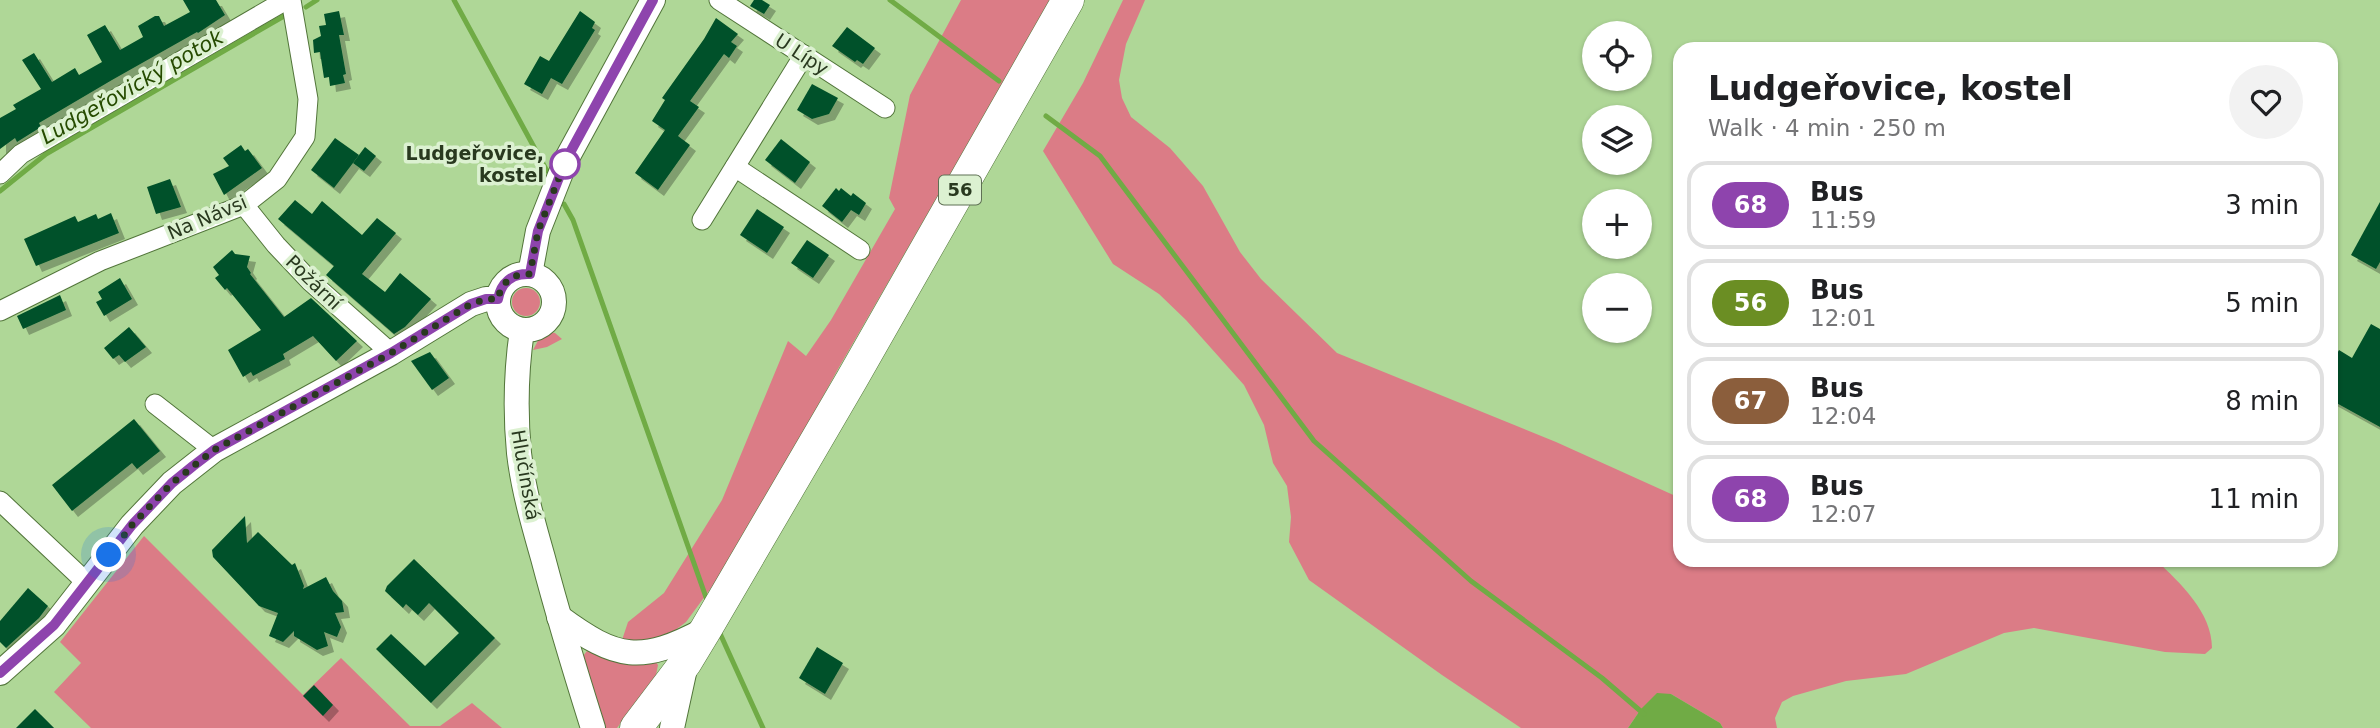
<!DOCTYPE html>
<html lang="en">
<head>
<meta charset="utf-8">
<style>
	body { margin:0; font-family:"DejaVu Sans",sans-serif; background:#f2f2f2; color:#202124; height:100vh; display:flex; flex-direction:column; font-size:26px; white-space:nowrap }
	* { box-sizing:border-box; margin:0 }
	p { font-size:23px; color:#757577 }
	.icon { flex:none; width:38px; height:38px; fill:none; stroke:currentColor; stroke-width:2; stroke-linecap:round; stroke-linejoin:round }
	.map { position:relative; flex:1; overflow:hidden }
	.drawer { position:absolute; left:1673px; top:42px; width:665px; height:525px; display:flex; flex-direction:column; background:#fff; border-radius:21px; box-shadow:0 2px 5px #0004 }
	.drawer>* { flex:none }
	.badge { padding:0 14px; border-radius:23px; font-size:24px; line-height:46px }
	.buttons { position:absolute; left:1582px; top:21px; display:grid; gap:14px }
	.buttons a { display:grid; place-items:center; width:70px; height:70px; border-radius:50%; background:#fff; box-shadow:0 2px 5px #0004; font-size:35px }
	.you { position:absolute; width:35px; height:35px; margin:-18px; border:5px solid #fff; border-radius:50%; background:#1a73e8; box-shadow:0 0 0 10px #1a73e833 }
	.map>.badge { position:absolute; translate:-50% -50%; box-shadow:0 0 0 4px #fff }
	.round { display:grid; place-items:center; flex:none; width:74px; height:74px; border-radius:37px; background:#f2f2f2 }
	.summary { display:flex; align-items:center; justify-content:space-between; height:119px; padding:0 35px }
	h1 { font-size:33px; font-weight:600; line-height:52px }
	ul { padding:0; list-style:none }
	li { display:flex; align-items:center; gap:21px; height:88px; margin:0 14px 10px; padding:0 21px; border:4px solid #e0e0e0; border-radius:21px }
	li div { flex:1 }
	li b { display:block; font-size:26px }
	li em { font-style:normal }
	li .badge { min-width:77px; font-weight:700; text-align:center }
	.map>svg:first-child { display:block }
	.green { fill:#db7c86 }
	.water { fill:#70ab45 }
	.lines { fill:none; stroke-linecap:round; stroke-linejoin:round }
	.stream { stroke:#70ab45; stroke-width:5 }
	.building { fill:#005129; filter:url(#shadow) }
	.minor-casing { stroke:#52753a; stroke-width:21 }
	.tertiary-casing { stroke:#52753a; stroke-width:26 }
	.primary-casing { stroke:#52753a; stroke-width:33 }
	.minor { stroke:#fff; stroke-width:19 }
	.tertiary { stroke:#fff; stroke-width:24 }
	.primary { stroke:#fff; stroke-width:32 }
	.line-casing { stroke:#fff; stroke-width:16 }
	.line { stroke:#8e44ad; stroke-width:10 }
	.walk { stroke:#29391f; stroke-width:7; stroke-dasharray:0 12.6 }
	.stop-dot { fill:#fff; stroke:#8e44ad; stroke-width:3.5 }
	.labels { text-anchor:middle; stroke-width:7; stroke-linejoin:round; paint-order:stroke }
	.shield { fill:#dcf1d1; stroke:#5f7054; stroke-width:2 }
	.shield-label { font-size:18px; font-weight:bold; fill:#29391f }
	.street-label { font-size:19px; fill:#29391f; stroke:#dcf1d1 }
	.stop-label { font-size:19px; font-weight:bold; fill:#29391f; stroke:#dcf1d1; text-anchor:end }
	.water-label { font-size:21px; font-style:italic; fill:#264b00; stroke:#dcf1d1 }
</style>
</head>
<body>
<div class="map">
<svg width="2380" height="728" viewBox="0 0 2380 728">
	<defs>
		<filter id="shadow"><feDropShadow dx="6" dy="6" stdDeviation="0" flood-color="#0004"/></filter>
	</defs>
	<rect width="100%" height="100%" fill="#afd797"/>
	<g class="green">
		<path d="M961,0h90l-213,369 -75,137 -49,78 -28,38 -16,12 -50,12 8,-24 36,-29 58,-93 66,-159 18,15 25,-36 64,-111 -6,-11 21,-103z"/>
		<path d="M1123,0h22l-19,44 -7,36 3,18 9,19 39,31 33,38 37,66 21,27 76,74 219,89 124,56v62h476c24,23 56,52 56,88l-7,6 -40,-2 -131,-24 -30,5 -98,41 -60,7 -53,15 -11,6 -7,16 2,10h-54l-3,-5 -49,-29 -30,15 -13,19h-107l-79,-53 -133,-95 -20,-38 2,-25 -4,-31 -14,-23 -9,-38 -20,-40 -58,-65 -27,-26 -46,-30 -70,-113 40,-68z"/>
		<circle cx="526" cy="302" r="14"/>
		<path d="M549,332l6,1 7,6 -15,8 -14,3 8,-15z"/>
		<path d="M144,536l159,159 38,-37 69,68h30l32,-23 30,25h-411l-37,-36 27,-29 -21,-21z"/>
		<path d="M587,651l69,11 2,3 -2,10 -39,53h-14l-20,-72z"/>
	</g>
	<path class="water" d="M1657,693l14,1 49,29 3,5h-95l13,-19z"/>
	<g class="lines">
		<g class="stream">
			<path d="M454,0l93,171"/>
			<path d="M890,0l109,81"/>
			<path d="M306,7l11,-7"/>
			<path d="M1046,116l54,40 214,285 157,140 131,97 42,36"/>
			<path d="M0,191l46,-37 238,-138"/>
			<path d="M564,204l9,16 135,383"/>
			<path d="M718,629l45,99"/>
		</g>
	</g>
	<g class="building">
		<path d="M183,0h33l9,15 -27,18 -1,-1 -85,48 -73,43 2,4 -24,15 -2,-4 -15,11v-31l16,-9 -3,-4 28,-16 -19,-29 12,-7 18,29 23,-14 4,7 23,-13 -15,-27 18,-10 15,25 23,-13 -5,-11 17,-10h4l5,10 26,-14z"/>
		<path d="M754,0h8l8,5 -6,9 -14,-8z"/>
		<path d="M339,11l5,24h-5l7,39 -3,1 2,8 -15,3 -1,-9 -5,1 -4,-26 -6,1 -1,-13 8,-4 -2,-10 7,-1 -2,-11z"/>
		<path d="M580,11l15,11 -3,6 3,2 -33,54 -11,-6 -9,16 -18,-10 16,-28 9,5z"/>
		<path d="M716,18l22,16 -7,8 6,4 -8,12 -5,-4 -34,47 9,6 -21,29 12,9 -32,45 -23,-17 30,-43 -13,-9 13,-21 -3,-2 42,-59z"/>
		<path d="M847,27l28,21 -12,16 -6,-4 -2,2 -23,-16z"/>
		<path d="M812,84l26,14 -9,16 -17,5 -15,-9z"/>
		<path d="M335,138l24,17 -25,33 -23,-18z"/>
		<path d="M781,139l29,23 -15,21 -30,-23z"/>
		<path d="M241,145l4,6 3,-2 14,19 -38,27 -11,-21 16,-8 -6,-8z"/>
		<path d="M365,147l11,9 -12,15 -11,-8z"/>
		<path d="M170,179l11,28 -25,7 -9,-27z"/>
		<path d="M836,188l3,3 2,-3 10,8 2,-3 13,10 -7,12 -8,-5 -9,12 -20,-16z"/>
		<path d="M295,200l17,14 10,-13 40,34 15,-17 19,15 -34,41 23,18 15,-19 31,26 -26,28 -11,7 -68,-59 8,-9 -56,-47z"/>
		<path d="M2380,202v60l-4,7 -25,-14z"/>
		<path d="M757,209l27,18 -17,26 -27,-18z"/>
		<path d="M111,213l8,20 -83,33 -12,-27 51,-23 3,6 18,-8 2,5z"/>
		<path d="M807,240l22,15 -16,23 -22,-15z"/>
		<path d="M232,250l3,4 15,2 -3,11 4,6 -1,1 34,43 27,-19 46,43 -21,20 -23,-25 -30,18 2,5 -32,17 -2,-4 -8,5 -15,-27 33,-20 -34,-42 -2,2 -10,-12 4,-3 -6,-8z"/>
		<path d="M120,278l12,21 -28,17 -8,-14 6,-3 -4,-7z"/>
		<path d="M60,295l6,15 -43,19 -6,-13z"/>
		<path d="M2371,324l9,5v98l-49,-27v-35l8,-15 13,8z"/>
		<path d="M129,327l17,20 -21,15 -6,-7 -6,4 -9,-11z"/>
		<path d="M430,352l19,26 -17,12 -21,-29z"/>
		<path d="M134,419l26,32 -23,18 -5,-6 -60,48 -20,-26z"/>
		<path d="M245,516l2,27 11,-11 34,33 3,-2 9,23 -1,3 23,-12 7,14 9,10 2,11 -9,1 6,14 -4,10 -13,-5 4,14 -11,4 -23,-14v-5l-11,11 -14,-6 9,-23 -19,-7 -46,-49 -1,-7z"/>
		<path d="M414,559l81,79 -64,65 -55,-54 15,-15 34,32 34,-33 -30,-30 -11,12 -12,-11 -3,4 -18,-17 2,-5z"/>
		<path d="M28,588l20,18 -9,12 -33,30 -6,-6v-21z"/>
		<path d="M817,647l26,16 -18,31 -26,-16z"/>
		<path d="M314,685l19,20 -10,11 -20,-20z"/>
		<path d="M35,709l19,19h-38z"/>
	</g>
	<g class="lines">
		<g class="minor-casing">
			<g id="minor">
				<path d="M719,0l166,108"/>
				<path d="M735,167l125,83"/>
				<path d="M0,174l21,-20 265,-154"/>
				<path d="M244,205l32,40 35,37 80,71"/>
				<path d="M702,220l102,-165"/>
				<path d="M0,311l100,-50 144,-56 33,-26 28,-42 3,-38 -17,-99"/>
				<path d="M155,404l59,46"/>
				<path d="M0,501l87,82"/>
			</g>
		</g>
		<g class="tertiary-casing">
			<g id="tertiary">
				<circle cx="526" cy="302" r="28"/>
				<path d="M530,274l8,-43 28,-71 87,-160"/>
				<path d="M522,330c-6,41 -7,81 -3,123 4,35 14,70 24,105 15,57 32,113 50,170"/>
				<path d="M559,617c58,43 82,47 147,12"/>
				<path d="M0,673l54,-48 78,-100 40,-42 42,-33 177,-97 80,-49 15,-5h12"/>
				<path d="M672,728l14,-64"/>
			</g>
		</g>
		<g class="primary-casing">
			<path id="primary" d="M636,728l50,-66 20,-33 146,-250 216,-379"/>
		</g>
		<use href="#minor" class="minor"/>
		<use href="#tertiary" class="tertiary"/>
		<use href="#primary" class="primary"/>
	</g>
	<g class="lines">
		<g class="line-casing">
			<path id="line" d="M0,673l54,-48 78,-100 40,-42 21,-17 21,-16 177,-97 80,-49 15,-5h12c3,-16 14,-26 32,-25l8,-43 28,-71 87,-160"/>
		</g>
		<use href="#line" class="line"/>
		<path class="walk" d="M109,555l23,-30 40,-42 42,-33 177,-97 80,-49 15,-5h12c3,-16 14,-26 32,-25l8,-43 28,-71 -1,4"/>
	</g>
	<circle class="stop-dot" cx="565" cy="164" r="14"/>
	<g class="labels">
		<rect class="shield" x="939" y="175.5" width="42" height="29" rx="5"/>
		<g class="shield-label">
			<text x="960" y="196">56</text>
		</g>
		<g class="street-label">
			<text transform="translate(802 54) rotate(33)" y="7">U Lípy</text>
			<text transform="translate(207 217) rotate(-23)" y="7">Na Návsi</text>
			<text transform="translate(314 282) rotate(44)" y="7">Požární</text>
			<text transform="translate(526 475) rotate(80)" y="7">Hlučínská</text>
		</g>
		<g class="stop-label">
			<text x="544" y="160">Ludgeřovice,<tspan x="544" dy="22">kostel</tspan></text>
		</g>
		<g class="water-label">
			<text transform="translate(132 87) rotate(-30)" y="7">Ludgeřovický potok</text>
		</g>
	</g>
</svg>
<div class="buttons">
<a><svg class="icon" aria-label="locate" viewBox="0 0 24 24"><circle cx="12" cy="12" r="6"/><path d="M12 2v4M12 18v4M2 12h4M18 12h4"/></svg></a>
<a><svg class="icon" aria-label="layers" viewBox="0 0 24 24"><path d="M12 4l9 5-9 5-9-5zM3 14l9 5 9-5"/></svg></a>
<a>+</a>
<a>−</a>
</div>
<div class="you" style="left:109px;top:555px"></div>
<section class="drawer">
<div class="summary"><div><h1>Ludgeřovice, kostel</h1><p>Walk · 4 min · 250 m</p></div><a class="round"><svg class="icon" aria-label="heart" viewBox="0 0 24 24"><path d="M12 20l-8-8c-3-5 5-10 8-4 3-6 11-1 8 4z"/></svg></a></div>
<ul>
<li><span class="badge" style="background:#8e44ad;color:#fff">68</span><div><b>Bus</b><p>11:59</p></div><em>3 min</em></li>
<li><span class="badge" style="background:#6b8e23;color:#fff">56</span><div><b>Bus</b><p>12:01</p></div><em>5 min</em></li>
<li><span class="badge" style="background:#8b5e3c;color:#fff">67</span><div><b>Bus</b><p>12:04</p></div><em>8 min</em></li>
<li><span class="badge" style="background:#8e44ad;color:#fff">68</span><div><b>Bus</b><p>12:07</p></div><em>11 min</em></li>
</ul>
</section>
</div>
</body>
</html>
